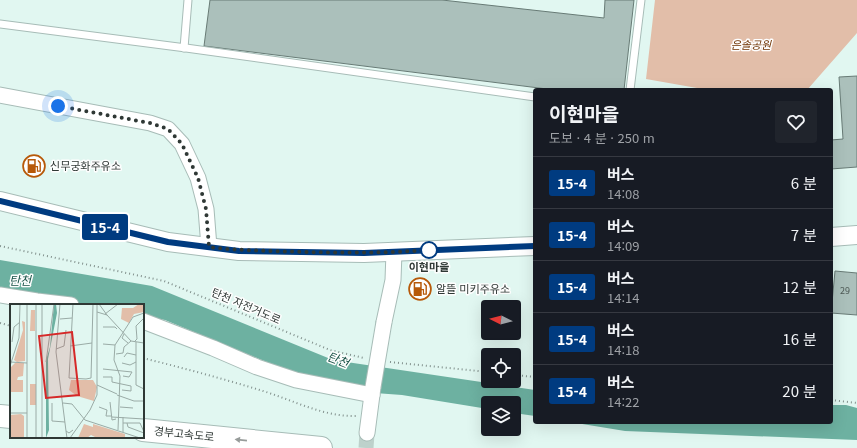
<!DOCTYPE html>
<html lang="ko">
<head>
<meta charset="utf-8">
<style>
	body { margin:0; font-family:Georgia,"Noto Sans KR",serif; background:#20242c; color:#f1f3f6; height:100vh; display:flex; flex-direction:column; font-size:15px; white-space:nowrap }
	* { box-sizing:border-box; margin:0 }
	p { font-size:13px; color:#9ea1a6 }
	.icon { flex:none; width:22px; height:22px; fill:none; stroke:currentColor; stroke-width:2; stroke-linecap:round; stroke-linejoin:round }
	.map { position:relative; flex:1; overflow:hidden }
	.drawer { position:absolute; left:533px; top:88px; width:300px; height:336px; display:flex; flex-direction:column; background:#171b24; border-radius:4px; box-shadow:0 4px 16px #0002 }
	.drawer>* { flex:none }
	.badge { padding:0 8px; border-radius:3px; font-size:14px; line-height:26px }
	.needle { width:26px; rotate:276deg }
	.buttons { position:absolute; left:481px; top:300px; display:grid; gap:8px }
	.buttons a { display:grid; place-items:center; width:40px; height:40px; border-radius:4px; background:#171b24; box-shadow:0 4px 16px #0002; font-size:20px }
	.you { position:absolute; width:20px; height:20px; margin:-10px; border:3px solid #fff; border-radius:50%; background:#1a73e8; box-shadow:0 0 0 6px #1a73e833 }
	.map>.badge { position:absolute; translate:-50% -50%; box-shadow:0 0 0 2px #fff }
	.round { display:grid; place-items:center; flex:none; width:42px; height:42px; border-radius:4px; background:#20242c }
	.summary { display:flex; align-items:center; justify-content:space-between; height:68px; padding:0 16px }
	h1 { font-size:19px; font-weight:700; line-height:30px }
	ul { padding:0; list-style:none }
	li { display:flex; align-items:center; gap:12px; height:52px; padding:0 16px; border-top:1px solid #363941 }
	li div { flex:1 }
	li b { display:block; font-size:15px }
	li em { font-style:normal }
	li .badge { min-width:44px; font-weight:700; text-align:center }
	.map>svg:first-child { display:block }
	.green { fill:#e2bea9 }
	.water { fill:#6db1a1 }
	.building { fill:#abc0bb; stroke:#687b76 }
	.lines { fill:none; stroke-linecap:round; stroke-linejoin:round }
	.minor-tunnel { stroke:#bdd1cb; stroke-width:15; stroke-dasharray:15 8; stroke-linecap:butt }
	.service-casing { stroke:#a7bcb7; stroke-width:9 }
	.minor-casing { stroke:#a7bcb7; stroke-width:17 }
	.tertiary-casing { stroke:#a7bcb7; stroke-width:20 }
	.motorway-casing { stroke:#a7bcb7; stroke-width:24 }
	.path { stroke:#82918d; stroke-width:2; stroke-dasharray:1 3; stroke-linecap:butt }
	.service { stroke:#fff; stroke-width:7 }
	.minor { stroke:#fff; stroke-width:15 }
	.tertiary { stroke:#fff; stroke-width:18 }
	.motorway { stroke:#fff; stroke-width:22 }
	.minor-bridge-casing { stroke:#a7bcb7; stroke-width:17; stroke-linecap:butt }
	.minor-bridge { stroke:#fff; stroke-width:15 }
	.oneway { fill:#979c9a }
	.line-casing { stroke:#fff; stroke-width:9 }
	.line { stroke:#003b80; stroke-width:6 }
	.walk { stroke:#2f3835; stroke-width:4; stroke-dasharray:0 7.2 }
	.stop-dot { fill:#fff; stroke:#003b80; stroke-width:2 }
	.labels { text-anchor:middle; stroke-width:3; stroke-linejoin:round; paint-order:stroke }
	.number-label { font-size:9px; fill:#4e5a56 }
	.park-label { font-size:11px; font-style:italic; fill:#6f3200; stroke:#fefefe }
	.poi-label { font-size:11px; fill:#2f3835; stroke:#fefefe; text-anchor:start }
	.stop-label { font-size:11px; font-weight:bold; fill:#2f3835; stroke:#fefefe }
	.street-label { font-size:11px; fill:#2f3835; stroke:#fefefe }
	.water-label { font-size:12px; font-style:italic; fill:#175146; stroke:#fefefe }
	.inset-road { fill:none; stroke:#9aaba6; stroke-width:1 }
	.view { fill:#d62828; fill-opacity:0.15; stroke:#d62828; stroke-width:2 }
	.inset-edge { fill:none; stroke:#2f3835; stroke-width:2 }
</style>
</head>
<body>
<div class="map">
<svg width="857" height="448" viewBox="0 0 857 448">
	<rect width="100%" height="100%" fill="#e1f7f1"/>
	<path class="green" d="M655,0h202v33l-50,57h-106l-4,-2 -51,-9z"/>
	<g class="water">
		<path d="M0,260l152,26 181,74 202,30v26l-21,-3v-10h-26v6l-86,-14 -68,-5 -169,-70 -22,-4v-11h-80l-63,-9z"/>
		<path d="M831,405h15l11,3v32l-232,-9 -55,-9h261z"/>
	</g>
	<g class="building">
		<path d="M210,0h232l162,18 1,-18h29l-10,90h-69l-351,-44z"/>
		<path d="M857,76v91l-26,2v-29l12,-1 -4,-62z"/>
		<path d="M835,271l22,2v42l-26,-2z"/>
	</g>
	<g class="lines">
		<path class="minor-tunnel" d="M366,448l1,-15"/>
		<g class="service-casing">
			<g id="service">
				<path d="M0,24l186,24 349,49"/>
				<path d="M184,48l4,-48"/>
				<path d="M630,90l11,-90"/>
			</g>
		</g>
		<g class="minor-casing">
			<g id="minor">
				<path d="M0,95l150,28 18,6 14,15 16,34 8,31 3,38"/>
				<path d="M0,295l37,6 34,4"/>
				<path d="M143,321l70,27 44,19 39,13 76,15"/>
				<path d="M384,322l9,-42 1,-28"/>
				<path d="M367,433l6,-46"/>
			</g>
		</g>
		<g class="tertiary-casing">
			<g id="tertiary">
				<path d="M0,201l168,41 71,9 125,2 171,-7"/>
				<path d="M831,237l26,-2"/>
			</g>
		</g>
		<g class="motorway-casing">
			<g id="motorway">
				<path d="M0,416l11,1"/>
				<path d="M143,430l178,18"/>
			</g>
		</g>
		<g class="path">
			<path d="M0,246l164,35 166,69 34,8"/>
			<path d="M0,323l11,3"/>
			<path d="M143,358c40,10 81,21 120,33 32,10 61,26 94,25"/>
			<path d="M390,362l98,10"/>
			<path d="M514,375l21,2"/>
			<path d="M831,400l26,3"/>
		</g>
		<use href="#service" class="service"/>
		<use href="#minor" class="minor"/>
		<use href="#tertiary" class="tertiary"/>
		<use href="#motorway" class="motorway"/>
		<g class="minor-bridge-casing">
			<path id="minor-bridge" d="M373,387l11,-65"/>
		</g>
		<use href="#minor-bridge" class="minor-bridge"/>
	</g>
	<defs><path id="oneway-solid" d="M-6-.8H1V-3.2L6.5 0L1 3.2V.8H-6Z"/></defs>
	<use class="oneway" href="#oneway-solid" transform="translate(241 440) rotate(-174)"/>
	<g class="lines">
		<g class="line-casing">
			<path id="line" d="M0,201l168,41 71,9 125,2 171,-7"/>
		</g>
		<use href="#line" class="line"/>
		<path class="walk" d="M58,106l92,17 18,6 14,15 16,34 8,31 3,38c32,4 65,4 98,5 40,1 81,1 122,-2"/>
	</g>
	<defs>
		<g id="fuel-ring" transform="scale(1.15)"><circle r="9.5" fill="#fefefe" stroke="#b75909" stroke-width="1.5"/><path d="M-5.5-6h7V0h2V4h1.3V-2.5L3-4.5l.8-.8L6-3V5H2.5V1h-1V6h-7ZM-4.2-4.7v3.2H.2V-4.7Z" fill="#b75909"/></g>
	</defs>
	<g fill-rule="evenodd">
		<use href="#fuel-ring" x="34" y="166"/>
		<use href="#fuel-ring" x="420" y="289"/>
	</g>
	<circle class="stop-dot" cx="429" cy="250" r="8"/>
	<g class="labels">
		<g class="number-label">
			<text x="845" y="294">29</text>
		</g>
		<g class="park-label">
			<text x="751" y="49">은솔공원</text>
		</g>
		<g class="poi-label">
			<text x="50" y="170">신무궁화주유소</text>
			<text x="436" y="293">알뜰 미키주유소</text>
		</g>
		<g class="stop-label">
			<text x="429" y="271">이현마을</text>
		</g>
		<g class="street-label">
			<text transform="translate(246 306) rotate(23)" y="4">탄천 자전거도로</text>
			<text transform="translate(184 434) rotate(6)" y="4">경부고속도로</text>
		</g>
		<g class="water-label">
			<text x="20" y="285">탄천</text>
			<text transform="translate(338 360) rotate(21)" y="4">탄천</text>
		</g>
	</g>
	<g transform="translate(10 304)">
		<rect width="134" height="134" fill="#e1f7f1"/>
		<path d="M129,0h5v8l-10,2 -5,9 -8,-4 1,-11h11zM21,6h4v21h-5zM12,17l3,1v39l-8,1 -3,-2 9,-30zM5,59h9l-1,13 -5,1 -1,3h6v12h-13v-24zM61,76h22l4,7 -3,14 -17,-5 -8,-6zM20,80h6v21h-6zM11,110l3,2v22h-14v-23zM74,120l9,3v-3l32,10v4h-28l-6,-3 -4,3h-9z" fill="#e2bea9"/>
		<path d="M44,0h2l1,9 -9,46 1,71 -3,8v-78l4,-13z" fill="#6db1a1"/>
		<path class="inset-road" d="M26,0v134M32,0v134M50,0l-4,48 10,79M63,0l-4,74 17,1 5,-1 2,-74M89,0l8,11M110,0h13M87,8l10,3 24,26 13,2M95,10l13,-10M50,15l12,-1M93,23h12l2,2M114,30l-2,4 6,5M2,38l2,-15 6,-5M124,38l3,-3 -1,-13 8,-8M126,38v43l8,4M93,40l12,1M60,42l22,-3M46,45l8,-3 2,-16M106,50l7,-1 1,-6 7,-6M114,53l3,-4 9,2M0,58l17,1M36,58l8,-58M112,59l8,2 6,-3M0,62l9,-28 1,-34M93,65l29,3 -3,5 -6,-1M93,73h9v5l19,4v5l-9,-1M87,81l20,9M107,91l17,6h10M100,98l2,18 4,-1M42,99v18l13,1M53,99l9,1 13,16 55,18M89,103l8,3 -1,6h5M110,103l13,1M0,109h17M102,113l32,2M113,119h17l4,9M117,119l1,4 16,6M108,126l2,-54 -6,-16 1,-15 18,-28 11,-4M113,128v-15M17,134v-134M57,134l-1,-7 3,2 4,-3M60,134l20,-28 7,-15v-91"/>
		<path class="view" d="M62,28l7,63 -33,3 -7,-62z"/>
		<rect width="134" height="134" class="inset-edge"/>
	</g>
</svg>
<div class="buttons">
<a><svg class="needle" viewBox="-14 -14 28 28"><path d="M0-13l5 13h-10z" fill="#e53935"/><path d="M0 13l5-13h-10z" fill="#9ea1a6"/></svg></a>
<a><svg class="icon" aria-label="locate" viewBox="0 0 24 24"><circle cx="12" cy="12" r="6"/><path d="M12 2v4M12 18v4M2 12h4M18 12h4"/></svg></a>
<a><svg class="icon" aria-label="layers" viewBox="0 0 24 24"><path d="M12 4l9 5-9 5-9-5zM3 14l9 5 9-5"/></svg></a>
</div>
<div class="you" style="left:58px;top:106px"></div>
<b class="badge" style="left:105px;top:227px;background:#003b80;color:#fff">15-4</b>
<section class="drawer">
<div class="summary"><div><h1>이현마을</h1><p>도보 · 4 분 · 250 m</p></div><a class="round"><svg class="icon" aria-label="heart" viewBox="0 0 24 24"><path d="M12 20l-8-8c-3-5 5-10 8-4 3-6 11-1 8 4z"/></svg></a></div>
<ul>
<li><span class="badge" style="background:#003b80;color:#fff">15-4</span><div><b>버스</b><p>14:08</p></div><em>6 분</em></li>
<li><span class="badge" style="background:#003b80;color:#fff">15-4</span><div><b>버스</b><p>14:09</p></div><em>7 분</em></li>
<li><span class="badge" style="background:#003b80;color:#fff">15-4</span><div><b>버스</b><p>14:14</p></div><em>12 분</em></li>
<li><span class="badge" style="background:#003b80;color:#fff">15-4</span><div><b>버스</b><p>14:18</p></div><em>16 분</em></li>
<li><span class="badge" style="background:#003b80;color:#fff">15-4</span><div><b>버스</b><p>14:22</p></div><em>20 분</em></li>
</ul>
</section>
</div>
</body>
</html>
